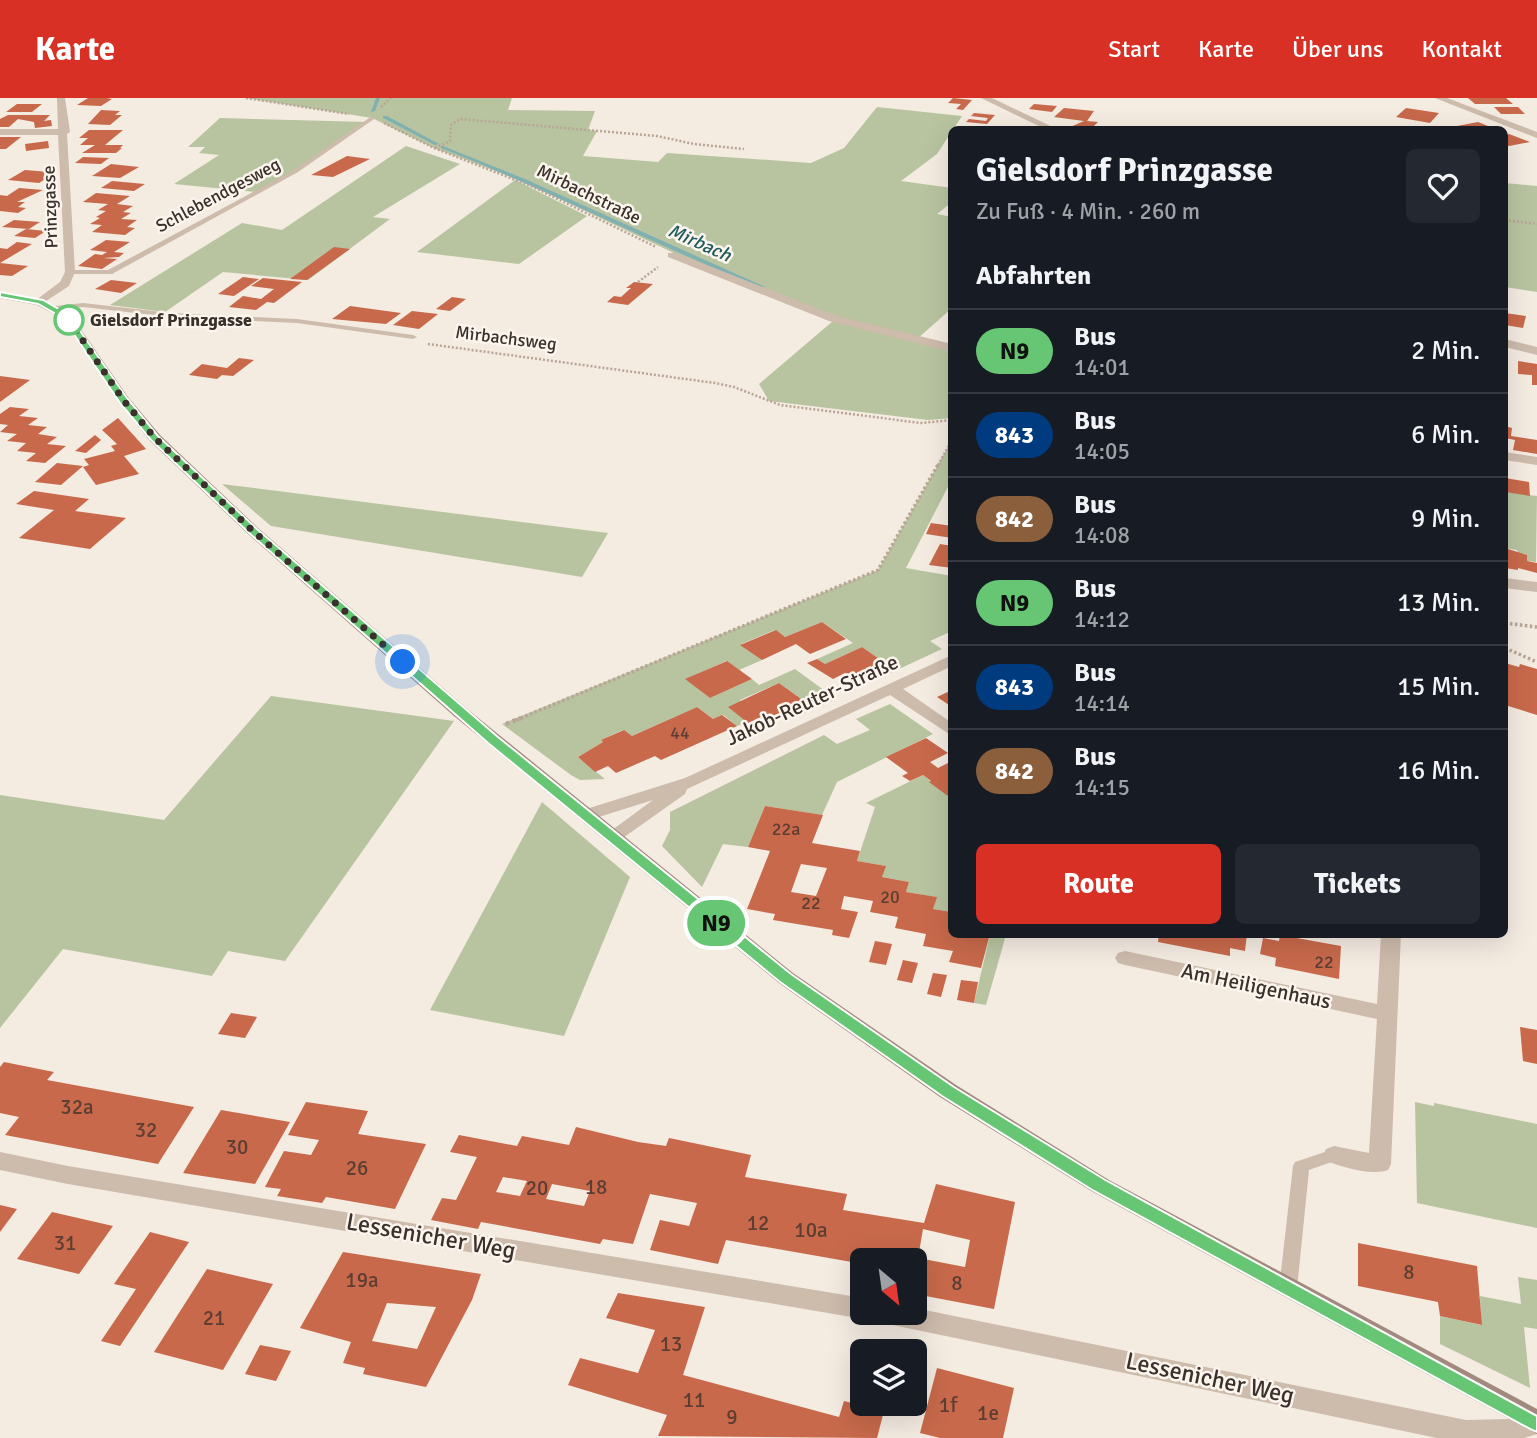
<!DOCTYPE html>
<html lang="de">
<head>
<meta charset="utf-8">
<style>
	body { margin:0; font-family:Signika,sans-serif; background:#242831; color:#f1f3f6; height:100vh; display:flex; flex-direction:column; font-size:26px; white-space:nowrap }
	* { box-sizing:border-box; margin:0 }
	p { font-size:23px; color:#9ea1a6 }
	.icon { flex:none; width:38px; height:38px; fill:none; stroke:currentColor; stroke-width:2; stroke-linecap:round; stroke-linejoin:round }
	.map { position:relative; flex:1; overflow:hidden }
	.sheet { position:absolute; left:948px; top:28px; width:560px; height:812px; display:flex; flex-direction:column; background:#171b24; border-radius:10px; box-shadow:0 7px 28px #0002 }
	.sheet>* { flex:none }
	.badge { padding:0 14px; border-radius:23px; font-size:24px; line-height:46px }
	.needle { width:46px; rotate:151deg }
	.controls { position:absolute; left:850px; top:1150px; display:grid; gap:14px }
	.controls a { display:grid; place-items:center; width:77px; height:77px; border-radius:10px; background:#171b24; box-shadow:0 7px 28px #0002; font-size:35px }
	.you { position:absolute; width:35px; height:35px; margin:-18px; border:5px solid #fff; border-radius:50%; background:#1a73e8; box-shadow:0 0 0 10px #1a73e833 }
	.map>.badge { position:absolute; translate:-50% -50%; box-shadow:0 0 0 4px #fff }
	h2 { padding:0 28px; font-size:26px; line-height:63px }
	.round { display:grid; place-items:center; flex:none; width:74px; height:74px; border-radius:10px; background:#242831 }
	.head { display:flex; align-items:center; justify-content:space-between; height:119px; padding:0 28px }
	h1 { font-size:33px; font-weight:800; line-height:52px }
	.cta { display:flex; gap:14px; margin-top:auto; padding:14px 28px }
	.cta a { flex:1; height:80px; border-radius:10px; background:#d93025; color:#fff; font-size:28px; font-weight:800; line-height:80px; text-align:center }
	.cta a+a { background:#242831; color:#f1f3f6 }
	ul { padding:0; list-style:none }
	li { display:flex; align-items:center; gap:21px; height:84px; padding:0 28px; border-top:2px solid #363941 }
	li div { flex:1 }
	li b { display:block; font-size:26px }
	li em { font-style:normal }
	li .badge { min-width:77px; font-weight:700; text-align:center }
	header { display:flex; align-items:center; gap:42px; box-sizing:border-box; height:98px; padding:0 35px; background:#d93025; color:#fff }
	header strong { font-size:33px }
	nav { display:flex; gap:38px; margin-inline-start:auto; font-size:24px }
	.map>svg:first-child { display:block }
	.green { fill:#b8c4a0 }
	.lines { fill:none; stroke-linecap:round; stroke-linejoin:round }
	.stream { fill:#7fb0b2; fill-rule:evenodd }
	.building { fill:#c8694b; fill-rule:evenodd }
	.path-far2 { stroke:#b9a596; stroke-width:2.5; stroke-dasharray:2 2; stroke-linecap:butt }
	.path-far1 { stroke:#b9a596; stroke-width:3.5; stroke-dasharray:2.5 2.5; stroke-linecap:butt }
	.path { stroke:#b9a596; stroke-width:4.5; stroke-dasharray:3.5 3.5; stroke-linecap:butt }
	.lane { fill:#cdbbac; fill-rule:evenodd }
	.street { fill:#cdbbac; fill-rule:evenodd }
	.secondary { fill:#a18a7d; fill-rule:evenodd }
	.line { fill:#66c674; stroke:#fff; stroke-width:2 }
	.walk { stroke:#3b302b; stroke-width:7; stroke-dasharray:0 12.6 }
	.stop-dot { fill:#fff; stroke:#66c674; stroke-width:3.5 }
	.labels { text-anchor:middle; stroke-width:5; stroke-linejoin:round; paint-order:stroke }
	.far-street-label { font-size:18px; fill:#3b302b; stroke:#fbf5ee }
	.far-stop-label { font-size:18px; font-weight:bold; fill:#3b302b; stroke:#fbf5ee; text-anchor:start }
	.number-label { font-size:18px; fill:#5e3e33 }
	.far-water-label { font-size:19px; font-style:italic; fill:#1f5a5e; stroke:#fbf5ee }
	.street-label { font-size:21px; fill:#3b302b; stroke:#fbf5ee }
	.near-number-label { font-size:21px; fill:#5e3e33 }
	.near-street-label { font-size:24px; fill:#3b302b; stroke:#fbf5ee }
</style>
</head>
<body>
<header>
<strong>Karte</strong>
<nav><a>Start</a><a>Karte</a><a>Über uns</a><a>Kontakt</a></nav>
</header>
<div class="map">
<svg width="1537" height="1340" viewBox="0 0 1537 1340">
	<rect width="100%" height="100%" fill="#f4ebe1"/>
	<g class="green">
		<path d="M246,0h266l-4,12 87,1 -7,19 9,1 -14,25 75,6 9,-9 144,10 33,-15 33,-41 85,9 -25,38 -36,27 51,7v14l-15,12 15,3v91l-35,31 -78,-19 -161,-65 -156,-74 -88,-33 -62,-30z"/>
		<path d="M220,20l147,4 -43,31 -67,39 -83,-8 45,-29 -20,-2 6,-6h-17z"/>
		<path d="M406,48l54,18 -87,53 17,2 -82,61 -85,-8 -58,40 -55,-7 132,-82 40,7z"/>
		<path d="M515,82l72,36 -68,48 -102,-12z"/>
		<path d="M1505,85l32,3v106l-32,-5z"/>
		<path d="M833,223l119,29v68l-24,2 -159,-19 -10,-17z"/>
		<path d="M952,342v39l-46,89 46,8v55l-22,10 12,8 -58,27 -8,-5 12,-6 -26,-18 -37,17 -8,-5 36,-16 -31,-21 -37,15 -10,-7 -34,14 21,16 -23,10 -13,-9 -40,18 24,19 42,-19 7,6 36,-16 41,30 -32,14 -8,-6 10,-5 -27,-19 -39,17 7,22 -10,4 -14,-11 -10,4 -16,-12 -65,29 -9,-6 -22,10 2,2 -25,15 27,22 -25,1 -9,-5 -69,-51 376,-154z"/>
		<path d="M222,386l386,49 -26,44 -311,-51z"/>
		<path d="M1505,394l32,4 -1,66 -9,-1v-6l-9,-2 -1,-3 -12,-2z"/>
		<path d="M271,598l183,25 -169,240 -57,-10 -16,25 -149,-27 -63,79v-233l164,25z"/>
		<path d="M890,606l43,30 -96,48 -15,33 -57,-9 -17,41 -25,-3 -21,43 -40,-41 8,-16v-18l154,-77 13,9 33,-14 -14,-11z"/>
		<path d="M923,677l29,24v113l-19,-3 3,-12 -30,-5 3,-10 -27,-5 3,-11 -28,-5 18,-54 -9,-4z"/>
		<path d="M542,704l88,75 -66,159 -134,-26z"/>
		<path d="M990,837h16l-20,70 -12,-2z"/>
		<path d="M1415,1004l19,4v-3l103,21v104l-120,-25z"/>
		<path d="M1518,1179l19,3v49l-13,-2 6,61 -90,-44v-28l41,9 -1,-29 41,8z"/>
	</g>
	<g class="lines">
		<g class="stream">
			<path d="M376,0h4l-5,13 -4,1z"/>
			<path d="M383,18h4l52,28 -4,1 -52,-27z"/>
			<path d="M443,48l82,33 240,108 -5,1c-107,-45 -211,-97 -319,-140v-2z"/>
		</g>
	</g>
	<g class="building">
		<path d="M88,0h19l5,1 -11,7 -24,-1z"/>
		<path d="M953,0l19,2 -9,10 -7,-1 5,-5 -13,-1z"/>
		<path d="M1468,0h38l7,6h-38z"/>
		<path d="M17,6h25l-10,8h-26z"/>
		<path d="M1034,6l23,2 -5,6 -23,-3z"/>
		<path d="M1494,9h24l7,7h-24z"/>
		<path d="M1064,10l30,3 -7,10 11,1 -8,8 -22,-2 16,-7 -30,-4z"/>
		<path d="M1406,10l33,5 -9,10 -34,-6z"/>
		<path d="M101,12l19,1 -5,4h7l-12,10 -22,-1z"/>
		<path d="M974,15l21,2 -8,9 -21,-2 3,-3 17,2 2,-3 -17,-2z"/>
		<path d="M8,17h42l-6,6 7,-1 1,6 -17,2 -1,-6 -16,-3 -9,8h-9v-8z"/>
		<path d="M1478,24l20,8h-32l-9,-4z"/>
		<path d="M89,32h34l-18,15h18l-3,3h2l-6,5h-34l13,-8h-15l8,-7h-9z"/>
		<path d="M1509,36l21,8 -21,4 -4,-1v-10z"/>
		<path d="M0,39h21l-15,12h-6z"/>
		<path d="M48,43l1,7 -23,3 -1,-7z"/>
		<path d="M347,58l23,3 -37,18 -22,-2z"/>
		<path d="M83,59l26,1 -8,6 -26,-1z"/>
		<path d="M111,66l28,3 -19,11 -28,-2z"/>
		<path d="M25,72l24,2 -5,3 3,3 -8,5 -31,-3z"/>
		<path d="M112,83l33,3 -11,7 -33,-3z"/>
		<path d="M19,90l24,2 -26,12h8l-7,5 8,1 -8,5 -18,-2v-16l7,1z"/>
		<path d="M96,95l34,3 -13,8 16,2 -10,6 8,1 -10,6 16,1 -10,7 8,1 -10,7 -33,-3 10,-7 -12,-1 10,-6 -4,-1 10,-6 -8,-1 10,-6 -25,-2z"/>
		<path d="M14,122l26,2 -11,7 -27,-2z"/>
		<path d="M26,131l20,2 -11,7 -21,-2z"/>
		<path d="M106,142l24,2 -16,10 10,1 -5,4 -16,1 14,1 -15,10 -24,-3 17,-12 7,1 5,-3 -17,-2z"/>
		<path d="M17,144l15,2 -32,19v-15l7,1z"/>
		<path d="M334,149l16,2 -43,31 -17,-1z"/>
		<path d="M0,165l28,3 -16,10 -12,-1z"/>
		<path d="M243,179l16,2 -25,17 -16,-2z"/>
		<path d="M263,180l39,4 -28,21 -7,-1 -11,8 -27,-3 14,-11 18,3 13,-10 -23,-3z"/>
		<path d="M111,182l26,3 -16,10 -26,-4z"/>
		<path d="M634,184l19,2 -25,21 -21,-3 7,-6 7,1 10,-9h-5z"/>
		<path d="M452,199l14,2 -16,12 -14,-2z"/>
		<path d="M350,208l29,4 22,3 -15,11 -54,-5z"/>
		<path d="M412,213l26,3 -19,15 -26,-4z"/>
		<path d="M1505,215l21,3 -3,12 -18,-3z"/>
		<path d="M239,260l15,2 -21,16 -11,-1 -5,4 -28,-4 13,-11 25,4z"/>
		<path d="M1518,263l19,3v21h-5v-10l-14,-1z"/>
		<path d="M0,278l30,4 -30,22z"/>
		<path d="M10,309l19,2 -10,7 19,2 -10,7 19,2 -9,7 19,3 -10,7 19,2 -21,17 -19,-2 10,-8 -19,-2 9,-8 -19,-2 10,-7 -17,-2 8,-7 -8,-1v-10z"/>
		<path d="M118,320l28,31 -22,7 15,18 -43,11 -13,-18 6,-2 -5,-6 31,-8 -4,-5 6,-2 -15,-14z"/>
		<path d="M1505,328l7,2 -1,8 26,4v14l-24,-4 2,-10 -10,-2z"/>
		<path d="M95,337l6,5 -15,13 -11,-2z"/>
		<path d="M57,365l26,3 -22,19 -26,-3z"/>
		<path d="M1505,380l24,4 1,14 -25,-4z"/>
		<path d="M34,393l55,8 -14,12 51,7 -36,31 -71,-11 35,-28 -38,-6z"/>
		<path d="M931,425l21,3v12l-26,-4z"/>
		<path d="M940,446l12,2v22l-23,-3z"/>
		<path d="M1505,450l22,7v6l10,2v10l-19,-5v2l-13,-2z"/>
		<path d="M822,524l24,17 -36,15 -14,-10 -34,16 -22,-15 36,-15 9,7z"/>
		<path d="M862,549l26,18 -33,15 -10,-7 -12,6 -26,-16 10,-4 8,5z"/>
		<path d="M727,563l25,18 -42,19 -25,-19z"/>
		<path d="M1505,565l14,4 1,-3 17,5v46l-32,-10z"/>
		<path d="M779,585l28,20 -41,18 -5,-4 -13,6 -20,-16z"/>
		<path d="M952,592v17l-15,-10z"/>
		<path d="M697,609l16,12 9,-4 15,11 -76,34 -6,-4 -39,17 -8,-7 -13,6 -17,-15 25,-15 -2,-2 23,-10 8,6z"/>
		<path d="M926,640l22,15 -18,9 8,6 14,-7v38l-23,-17 2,-1 -8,-6 -13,6 -8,-5 6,-3 -22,-16z"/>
		<path d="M765,708l58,9 -11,28 48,8 -3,10 29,5 -4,11 27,5 -3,10 31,5 -4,12 19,3v22h38l-9,34 -32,-6 4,-11 -30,-5 3,-12 -31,-6 3,-11 -28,-5 3,-11 -29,-5 -3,13 17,3 -9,26 -17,-3 1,-5 -60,-10 2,-6 -28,-5 23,-58 -22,-4zM801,766l26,4 -11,28 -25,-4z"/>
		<path d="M1159,836h88l-2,17 -15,-3v8l-72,-14z"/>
		<path d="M1280,837l61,11 -2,33 -64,-13 1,-8 -16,-4 3,-16 16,3z"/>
		<path d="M875,843l17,3 -6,21 -17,-3z"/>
		<path d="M903,862l15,3 -6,20 -15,-3z"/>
		<path d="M933,875l14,2 -6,22 -14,-3z"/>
		<path d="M961,882l17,2 -4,21 -17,-3z"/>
		<path d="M231,915l26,4 -12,21 -27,-4z"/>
		<path d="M1520,929l17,3v34l-14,-3z"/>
		<path d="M4,964l50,10 -7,8 147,27 -36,57 -153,-29 14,-18 -19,-4v-46z"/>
		<path d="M306,1004l62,9 -10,23 68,10 -31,65 -69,-12 -4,6 -45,-7 4,-7 -16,-2 19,-36 27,4 8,-15 -31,-5z"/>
		<path d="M221,1012l69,12 -35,62 -72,-11z"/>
		<path d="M576,1029l62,15 28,4 3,-8 82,17 -6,22 102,17 -4,16 81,13 12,-39 79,18 -21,107 -79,-15v-34h-52v4l-137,-24 -8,24 -68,-14 10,-30 29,6 8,-23 -47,-9 -17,50 -30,-5 -3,5 -119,-22 -3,7 -47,-9 11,-22 14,2 21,-43 -27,-5 9,-17 58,11 5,-10 47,9zM503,1079l24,4 -7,15 -24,-4zM552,1086l38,7 -6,15 -38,-7zM923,1131l47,11 -5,27 -47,-9z"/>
		<path d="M0,1107l17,4 -17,23z"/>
		<path d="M52,1114l61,14 -34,48 -62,-15z"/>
		<path d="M150,1134l39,10 -69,104 -19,-5 35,-52 -22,-5z"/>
		<path d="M1358,1145l119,23 5,59 -42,-9 -2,-14 -80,-16z"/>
		<path d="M343,1154l138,22 -9,26 -46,87 -63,-13 2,-6 -22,-5 8,-21 -51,-14zM387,1205l49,4 -19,42 -45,-8z"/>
		<path d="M207,1171l66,15 -50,86 -69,-18z"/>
		<path d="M618,1195l87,14 -22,68 156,42 5,-16 40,10 -7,27 -219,-2 9,-21 -99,-30 12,-27 58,15 17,-43 -49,-12z"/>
		<path d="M260,1247l31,6 -15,30 -31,-7z"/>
		<path d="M937,1270l77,20 -11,50h-63l-20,-5z"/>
	</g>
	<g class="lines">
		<g class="path-far2">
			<path d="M246,0l103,16"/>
			<path d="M381,9l10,-9"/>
			<path d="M384,25l50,25 99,39 123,60"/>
			<path d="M435,50l15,-7 1,-16 9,-6 197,17 37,8 50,5"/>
			<path d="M1505,122l32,4"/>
			<path d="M638,184l20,-15"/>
			<path d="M428,246l287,39 19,4 46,18 141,18 31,-3"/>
			<path d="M938,367l14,-25"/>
		</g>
		<g class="path-far1">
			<path d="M1505,525l32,4"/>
			<path d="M1505,550l32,14"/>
			<path d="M516,622l362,-150 61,-107"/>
		</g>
		<path class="path" d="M506,626l15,-6"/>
		<g class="lane">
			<path d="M372,18l2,3 -76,53 -186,102h-42l-4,-2 4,-2h38l186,-100z"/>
			<path d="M83,205l88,10 126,6 116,16 4,2 -4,2 -116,-16 -126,-6 -88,-10 -28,3 -4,-2 4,-2z"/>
			<path d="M1334,1051l6,2 2,4 -2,4 -31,11 -12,119 -3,5 -6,2 -6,-2 -3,-5 14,-123 2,-4z"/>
		</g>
		<g class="street">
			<path d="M57,0h8l5,34 -3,2 8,138 -6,14 -29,19 -4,-1v-4l24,-18 5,-10 -7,-137h-58v-6h58z"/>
			<path d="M981,0h11l67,32h-12z"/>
			<path d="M1435,0h12l90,34v6z"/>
			<path d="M668,155h8l161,63 115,28v8l-123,-31 -161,-64z"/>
			<path d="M1505,241l32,8v8l-32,-8z"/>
			<path d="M1505,354l32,5v8l-32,-5z"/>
			<path d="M1505,480l32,4v10l-32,-4z"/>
			<path d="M952,557v11l-49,23 49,34v13l-62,-41 -203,94 -2,5 -65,46 -7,2 -9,-6 49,-36 -67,21 -9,-6 3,-4 105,-33z"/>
			<path d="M1381,836h20l-10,230 -3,6c-17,6 -45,-3 -62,-9l-3,-6 3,-6 8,-3 35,7 8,-134 -252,-54 -7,-2 -3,-5 3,-5 7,-2 252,53z"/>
			<path d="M0,1054l68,14 795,132v14h52v-4l551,112 43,-1 28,-9v24l-13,4h-87l-554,-115 -9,-4 -2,-4 -9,4 -795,-135 -68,-14z"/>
		</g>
		<path class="secondary" d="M0,194l44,8 26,14 58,83 32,38 98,93 208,180 327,265 163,112 153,95 428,229v25l-444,-242 -153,-95 -161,-114 -325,-267 -206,-182 -98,-93 -30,-38 -58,-85 -25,-13 -37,-7z"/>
	</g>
	<path class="line" d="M0,194l43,8 26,15 58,83 31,38 99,93 241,208 293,237 163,113 153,94 430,235v16l-7,-3 -436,-238 -152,-95 -162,-114 -292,-239 -239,-210 -98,-93 -31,-37 -57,-85 -25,-14 -38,-7z"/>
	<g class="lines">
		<path class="walk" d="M69,222l55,81 31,37 98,93 150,131"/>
	</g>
	<circle class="stop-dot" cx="69" cy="222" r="14"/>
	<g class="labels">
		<g class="far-street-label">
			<text transform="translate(589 96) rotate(26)" y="6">Mirbachstraße</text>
			<text transform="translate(218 97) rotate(-28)" y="6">Schlebendgesweg</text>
			<text transform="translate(50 109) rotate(-92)" y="6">Prinzgasse</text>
			<text transform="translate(506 240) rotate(7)" y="6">Mirbachsweg</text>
		</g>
		<g class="far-stop-label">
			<text x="90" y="228">Gielsdorf Prinzgasse</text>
		</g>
		<g class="number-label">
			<text x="680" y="641">44</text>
			<text x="786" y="737">22a</text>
			<text x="890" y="805">20</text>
			<text x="811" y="811">22</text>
			<text x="1324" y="870">22</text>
		</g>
		<g class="far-water-label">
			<text transform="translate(700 144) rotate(24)" y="7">Mirbach</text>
		</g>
		<g class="street-label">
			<text transform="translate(812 602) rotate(-25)" y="7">Jakob-Reuter-Straße</text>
			<text transform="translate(1256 888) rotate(12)" y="7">Am Heiligenhaus</text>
		</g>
		<g class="near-number-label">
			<text x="77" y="1016">32a</text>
			<text x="146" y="1039">32</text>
			<text x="237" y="1056">30</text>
			<text x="357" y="1077">26</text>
			<text x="596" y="1096">18</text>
			<text x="537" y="1097">20</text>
			<text x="758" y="1132">12</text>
			<text x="811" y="1139">10a</text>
			<text x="65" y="1152">31</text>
			<text x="1409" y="1181">8</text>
			<text x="362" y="1189">19a</text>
			<text x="957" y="1192">8</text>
			<text x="214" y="1227">21</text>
			<text x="671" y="1253">13</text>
			<text x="694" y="1309">11</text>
			<text x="948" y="1314">1f</text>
			<text x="988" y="1322">1e</text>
			<text x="732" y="1326">9</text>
		</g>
		<g class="near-street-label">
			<text transform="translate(431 1138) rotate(10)" y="8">Lessenicher Weg</text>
			<text transform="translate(1210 1280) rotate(12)" y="8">Lessenicher Weg</text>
		</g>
	</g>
</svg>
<div class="controls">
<a><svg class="needle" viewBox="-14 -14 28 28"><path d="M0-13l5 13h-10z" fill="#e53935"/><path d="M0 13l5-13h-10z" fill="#9ea1a6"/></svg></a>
<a><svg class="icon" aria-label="layers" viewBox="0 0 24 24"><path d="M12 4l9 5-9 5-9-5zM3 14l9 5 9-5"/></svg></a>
</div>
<div class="you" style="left:403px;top:564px"></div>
<b class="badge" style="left:716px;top:825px;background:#66c674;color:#111">N9</b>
<section class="sheet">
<div class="head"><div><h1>Gielsdorf Prinzgasse</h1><p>Zu Fuß · 4 Min. · 260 m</p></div><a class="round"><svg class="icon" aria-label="heart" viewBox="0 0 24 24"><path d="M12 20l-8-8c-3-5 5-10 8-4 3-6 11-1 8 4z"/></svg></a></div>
<h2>Abfahrten</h2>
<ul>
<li><span class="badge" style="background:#66c674;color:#111">N9</span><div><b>Bus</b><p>14:01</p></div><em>2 Min.</em></li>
<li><span class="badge" style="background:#003b80;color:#fff">843</span><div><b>Bus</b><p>14:05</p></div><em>6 Min.</em></li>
<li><span class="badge" style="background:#8b5e3c;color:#fff">842</span><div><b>Bus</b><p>14:08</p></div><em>9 Min.</em></li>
<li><span class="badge" style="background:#66c674;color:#111">N9</span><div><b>Bus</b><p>14:12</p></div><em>13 Min.</em></li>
<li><span class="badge" style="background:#003b80;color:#fff">843</span><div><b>Bus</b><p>14:14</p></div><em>15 Min.</em></li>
<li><span class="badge" style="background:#8b5e3c;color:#fff">842</span><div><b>Bus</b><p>14:15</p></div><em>16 Min.</em></li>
</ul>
<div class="cta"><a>Route</a><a>Tickets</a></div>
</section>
</div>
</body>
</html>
